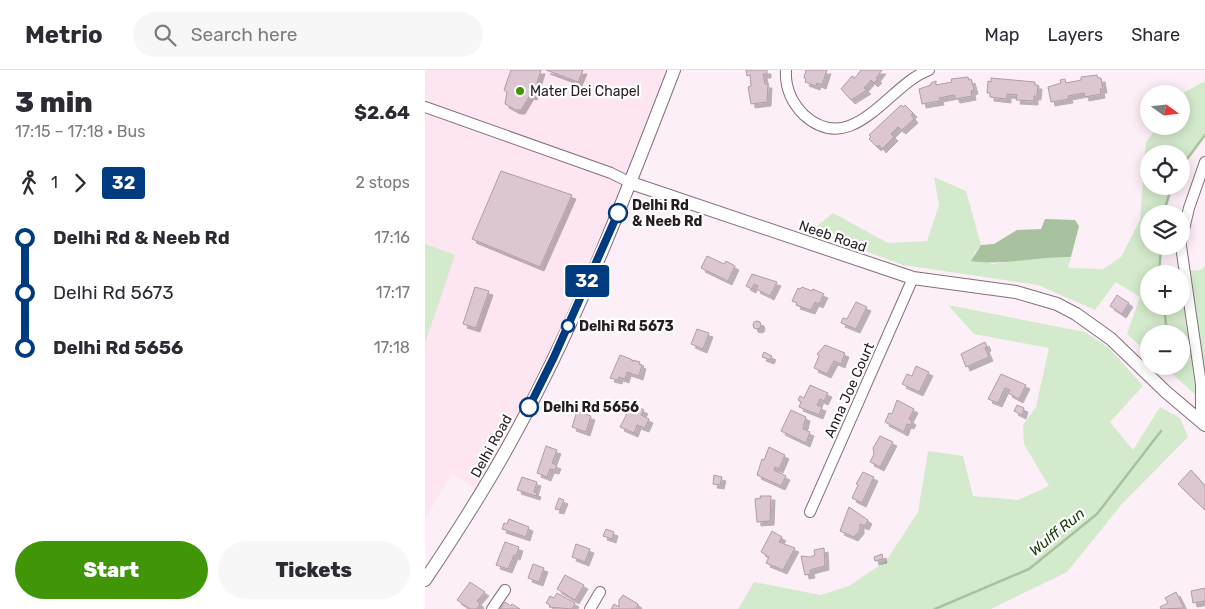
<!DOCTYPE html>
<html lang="en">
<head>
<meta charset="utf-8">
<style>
	body { margin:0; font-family:Rubik,sans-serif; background:#f7f7f7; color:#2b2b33; height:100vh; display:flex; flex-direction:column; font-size:19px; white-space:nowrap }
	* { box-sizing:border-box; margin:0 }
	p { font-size:16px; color:#7c7c81 }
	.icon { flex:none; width:28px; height:28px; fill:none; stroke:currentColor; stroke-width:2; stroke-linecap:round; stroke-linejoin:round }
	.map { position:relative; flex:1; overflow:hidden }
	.panel { display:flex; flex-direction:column; background:#fff; width:425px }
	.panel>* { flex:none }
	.badge { padding:0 10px; border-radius:4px; font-size:18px; line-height:32px }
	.needle { width:32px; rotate:105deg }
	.controls { position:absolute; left:715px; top:15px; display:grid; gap:10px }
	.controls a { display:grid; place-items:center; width:50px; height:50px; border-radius:50%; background:#fff; box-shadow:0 2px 12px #0003; font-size:25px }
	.map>.badge { position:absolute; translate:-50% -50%; box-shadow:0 0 0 2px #fff }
	.legs { display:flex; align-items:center; gap:8px; height:55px; padding:0 15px; font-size:16px }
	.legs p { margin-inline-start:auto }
	.overview { display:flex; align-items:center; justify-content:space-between; height:85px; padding:0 15px }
	h1 { font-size:28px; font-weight:800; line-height:38px }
	.primary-button { display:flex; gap:10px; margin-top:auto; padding:10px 15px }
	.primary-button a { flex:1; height:58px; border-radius:30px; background:#419608; color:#fff; font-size:20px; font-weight:800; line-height:58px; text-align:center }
	.primary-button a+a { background:#f7f7f7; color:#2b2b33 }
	ul { padding:0 15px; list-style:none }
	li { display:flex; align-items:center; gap:18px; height:55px; font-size:19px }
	li i { display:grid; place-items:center; width:8px; height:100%; margin:0 6px; background:currentColor }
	li i::after { content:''; width:12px; height:12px; margin:-6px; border:4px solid; border-radius:50%; background:#fff }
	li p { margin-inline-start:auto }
	li:first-child i { background:linear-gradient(#0000 50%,currentColor 0) }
	li:last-child i { background:linear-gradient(currentColor 50%,#0000 0) }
	header { display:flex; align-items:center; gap:30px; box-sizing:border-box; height:70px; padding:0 25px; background:#fff; border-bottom:1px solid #e1e1e2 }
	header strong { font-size:24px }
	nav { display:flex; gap:28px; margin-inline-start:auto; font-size:18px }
	.search { width:350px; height:45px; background:#f7f7f7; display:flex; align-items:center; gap:12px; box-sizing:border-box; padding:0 18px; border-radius:28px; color:#7c7c81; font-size:19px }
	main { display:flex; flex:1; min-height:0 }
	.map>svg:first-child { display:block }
	.built { fill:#fde5f2 }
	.green { fill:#d4eacc; fill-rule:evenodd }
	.water { fill:#a8c19f }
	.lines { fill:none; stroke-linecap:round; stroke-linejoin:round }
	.stream { stroke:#a8c19f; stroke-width:2.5 }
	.building { fill:#dcc6d2; stroke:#b09ba7; filter:url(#shadow) }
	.minor-casing { stroke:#836f7b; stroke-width:12 }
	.tertiary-casing { stroke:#836f7b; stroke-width:14 }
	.minor { stroke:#fff; stroke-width:10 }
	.tertiary { stroke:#fff; stroke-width:12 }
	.line-1-casing { stroke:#fff; stroke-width:11 }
	.line-1 { stroke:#003b80; stroke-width:8 }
	.poi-dot { fill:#419608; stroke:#fff; stroke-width:2 }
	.stop-1-dot { fill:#fff; stroke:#003b80; stroke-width:2.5 }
	.labels { text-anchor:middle; stroke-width:4.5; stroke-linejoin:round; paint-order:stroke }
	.poi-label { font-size:14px; fill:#251d21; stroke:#fff; text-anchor:start }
	.stop-label { font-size:14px; font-weight:bold; fill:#251d21; stroke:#fff; text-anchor:start }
	.street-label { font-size:14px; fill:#251d21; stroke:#fff }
	.water-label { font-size:15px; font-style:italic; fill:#1e3f0f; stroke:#fff }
</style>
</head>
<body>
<header>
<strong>Metrio</strong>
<div class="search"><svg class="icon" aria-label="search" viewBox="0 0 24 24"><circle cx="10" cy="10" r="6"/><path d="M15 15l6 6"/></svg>Search here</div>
<nav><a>Map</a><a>Layers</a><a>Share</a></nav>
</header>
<main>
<section class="panel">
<div class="overview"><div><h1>3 min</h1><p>17:15 – 17:18 · Bus</p></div><b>$2.64</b></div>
<div class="legs"><svg class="icon" aria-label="walk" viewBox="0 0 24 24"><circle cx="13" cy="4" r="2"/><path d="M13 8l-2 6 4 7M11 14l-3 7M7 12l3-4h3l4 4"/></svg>1<svg class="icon" aria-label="forward" viewBox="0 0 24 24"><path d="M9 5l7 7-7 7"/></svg><b class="badge" style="background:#003b80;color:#fff">32</b><p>2 stops</p></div>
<ul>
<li><i style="color:#003b80"></i><b>Delhi Rd &amp; Neeb Rd</b><p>17:16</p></li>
<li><i style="color:#003b80"></i><span>Delhi Rd 5673</span><p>17:17</p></li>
<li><i style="color:#003b80"></i><b>Delhi Rd 5656</b><p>17:18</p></li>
</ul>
<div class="primary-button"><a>Start</a><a>Tickets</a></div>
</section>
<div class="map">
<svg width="780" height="539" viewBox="0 0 780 539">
	<defs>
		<filter id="shadow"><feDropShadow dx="4" dy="4" stdDeviation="0" flood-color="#0004"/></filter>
	</defs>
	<rect width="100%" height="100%" fill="#fdeff7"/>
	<path class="built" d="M0,0h249l-120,287 -73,136 -29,-19 -27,45z"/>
	<g class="green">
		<path d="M780,11v54l-24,32v-13h-32v32h23l-9,28h-14v32h12l-1,27 41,-3 4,-4v137l-42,-37h18v-32h-32v20l-22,-20 13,-37 -24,-15 -21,28 -57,-25 -135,-20 -92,-34 22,-18 55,30 39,-2 12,-36 -5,-28 32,14 15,54 -8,10 19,9 54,-8 25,1 -3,11 35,1 18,-12 19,-37 6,-78 12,-16h23v-32zM724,204h32v32h-32z"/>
		<path d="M0,174l30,11 -30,88z"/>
		<path d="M523,235l137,27 24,16 34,38 -33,36 23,28 27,-43 20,11 8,19 -66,67 -55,68 -76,37h-253l16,-27 66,13 29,-9 37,-25 32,-49 10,-61 35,5 10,40 45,4 31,-14 -25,-42 -1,-19 13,-18 13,-59 -75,-14z"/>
	</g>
	<path class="water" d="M620,149l30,1 4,6 -8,31c-34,-1 -67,9 -100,4l10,-16 13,-1 23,-14 24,-1z"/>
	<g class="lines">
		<g class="stream">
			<path d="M756,97l24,-32"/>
			<path d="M738,144l9,-28"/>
			<path d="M734,204l2,-28"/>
			<path d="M739,236l3,28"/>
			<path d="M510,539l94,-40 68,-55 64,-83"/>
		</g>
	</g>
	<g class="building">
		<path d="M86,0h30l-8,26 -3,-1 -9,15h-5l-11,-6 2,-12 -3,-2z"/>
		<path d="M121,0h37l-5,12z"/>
		<path d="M321,0h21v4h-4l2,10h3l-1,18 -16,2 -3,-17 3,-1 -1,-11 -3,1z"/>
		<path d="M381,0h21l-5,15 -5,-2 -1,3 -11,-4 1,-3 -2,-1z"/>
		<path d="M436,0h21l-6,8 2,1 -4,4 -3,-3 -7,8 3,2 -16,10 -10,-11 11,-13 3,2z"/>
		<path d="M672,5l1,3h3l2,11h-3l1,5 -16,3 -1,-4 -16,3 1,3 -18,3 -3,-15 13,-4 -1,-3 5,-1 1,4 15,-3v-3z"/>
		<path d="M543,7l1,3 2,-1 3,11 -3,1 1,5 -16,3 -2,-4 -15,3 1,3 -18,3 -3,-15 12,-4v-2l5,-2v4l16,-3 -1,-3z"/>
		<path d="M566,8l44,4v3h3l-1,11h-3v5l-18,-1 1,-5 -10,-1v5l-17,-2v-4h-3l1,-12 3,1z"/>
		<path d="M476,35l2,2 2,-2 8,8 -2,2 3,4 -12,11 -4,-3 -7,7 3,3 -12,12 -3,-4 -2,2 -8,-8 2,-2 -2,-2z"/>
		<path d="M76,101l71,24 -32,72 -68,-28z"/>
		<path d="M282,186l17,8 2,-3 9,5 -7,15 -27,-13z"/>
		<path d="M327,204l25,8 -7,14 -14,-7 2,-3 -4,-2 -2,5 -6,-3z"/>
		<path d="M50,217l14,4 -13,37 -13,-4z"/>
		<path d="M377,217l10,4 1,-2 11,5 -5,10 -4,-2 -4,8 -15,-5 1,-2 -5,-2 6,-13 2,1z"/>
		<path d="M692,225l12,8 -7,11 -12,-8z"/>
		<path d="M431,232l11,5 -11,22 -15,-6 2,-5 4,1z"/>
		<circle cx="332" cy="255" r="4"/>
		<path d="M272,259l12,4 -6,16 -12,-5z"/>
		<path d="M560,272l2,5 -2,1 4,9 -23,10 -5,-13z"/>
		<path d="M400,275l20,8 -4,11 -7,-3 -7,13 -13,-6 5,-12 -2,-2z"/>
		<path d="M339,282l8,4 -2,4 -8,-3z"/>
		<path d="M195,285l11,4 2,3v-2l7,2 -1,2 3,1 -3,11 -12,-4 -2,7 -6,-2 -1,3 -8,-2z"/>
		<path d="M491,296l13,6 -10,20 -17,-8 5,-10 5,2z"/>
		<path d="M576,304l25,11 -7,14 -11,-6 2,-3 -5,-2 -7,15 -10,-4z"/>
		<path d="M385,315l18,8 -4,8 -4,-2 -3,6 5,2 -3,8 -20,-8 2,-5 -3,-2 2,-4 4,2z"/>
		<path d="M472,330l17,9 -5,10 3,2 -2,4 -3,-1 -3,8 -19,-10 4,-9 3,1z"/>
		<path d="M207,334l12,6 -3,5 8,4 -4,9 -8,-3 -3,8 -14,-6z"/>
		<path d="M592,335l7,3 -2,7 -8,-4z"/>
		<path d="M366,340l15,7 -3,12 7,3 -4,11 -25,-12z"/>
		<path d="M152,341l14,5 -5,16 -14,-5z"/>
		<path d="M455,366l13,6 -13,25 -10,-5 4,-8 -1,-6z"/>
		<path d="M121,376l11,4 -5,13 5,2 -2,5 -5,-1 -3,8 -10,-4z"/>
		<path d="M344,377l16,8 -6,14 -4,-2 -1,3 12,6 -5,10 -24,-11 5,-16 2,1z"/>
		<path d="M766,400l14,16v24l-27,-26z"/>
		<path d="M438,402l11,5 -12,26 -10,-5 6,-13 -2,-1z"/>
		<path d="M289,405l8,2 -2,8 -7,-1z"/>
		<path d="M97,407l15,5 -3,10 3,1 -1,3 -19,-6z"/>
		<path d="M335,426h11l-1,25 -13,1 -2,-23 6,-1z"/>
		<path d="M134,428l5,2 -4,10 -5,-1z"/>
		<path d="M424,437l19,13 -3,6 -5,-2v6l-6,7 -14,-6z"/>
		<path d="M84,449l20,8 -3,10 -24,-8 2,-6 3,1z"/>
		<path d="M181,459l8,3 -2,7 -9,-3z"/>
		<path d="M347,461l10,6 -3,5 16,6 -12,22 -17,-7 3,-6 -8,-5z"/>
		<path d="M80,472l14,5 -3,9 -2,-1 -6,14 -12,-4z"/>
		<path d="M151,474l14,5 -5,13 -13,-5z"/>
		<path d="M399,478l1,18 -8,2 -7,2 1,4 -6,1 -4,-19 9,1 5,-2 -1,-5z"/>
		<path d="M457,484l1,5 -8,2 -1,-4z"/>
		<path d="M108,494l11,4 -5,14 -11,-4z"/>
		<path d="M140,505l19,10 -9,15 -18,-11z"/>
		<path d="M45,512l15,10 -8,9 3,3 -3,5h-7l-13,-9z"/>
		<path d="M780,518v13l-12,2 -2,-12z"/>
		<path d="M751,522l8,16 -23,1 -1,-2 8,-4 -3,-5z"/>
		<path d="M132,523l18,10 -3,6 -23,-2 1,-2 -4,-2 4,-7 4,2z"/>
		<path d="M198,525l15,9 -2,5h-25l3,-5 5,3v-7z"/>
		<path d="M80,532l6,4 1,-2 8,5h-20z"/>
	</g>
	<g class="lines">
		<g class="minor-casing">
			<g id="minor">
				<path d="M361,0c-1,17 6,33 18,45 49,44 85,-31 125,-45"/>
				<path d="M0,37l186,66 20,10"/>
				<path d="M756,172l8,-34 16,-46"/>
				<path d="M756,176l20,138v37"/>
				<path d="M385,442l103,-234"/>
				<path d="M67,539l13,-19"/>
				<path d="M165,539l10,-17"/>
			</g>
		</g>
		<g class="tertiary-casing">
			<g id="tertiary">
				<path d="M206,113l282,95 103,14 41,12 19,10 35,25 55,53 39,33"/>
				<path d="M0,510c35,-52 68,-104 97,-159 60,-112 106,-232 152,-351"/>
			</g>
		</g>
		<use href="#minor" class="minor"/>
		<use href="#tertiary" class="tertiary"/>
	</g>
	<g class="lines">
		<g class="line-1-casing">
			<path id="line-1" d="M104,337l25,-50 64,-144"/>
		</g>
		<use href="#line-1" class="line-1"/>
	</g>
	<circle class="poi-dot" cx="95" cy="21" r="5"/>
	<g class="stop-1-dot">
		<circle cx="193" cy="143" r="9"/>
		<circle cx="143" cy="256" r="6"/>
		<circle cx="104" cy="337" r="9"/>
	</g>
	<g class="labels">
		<g class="poi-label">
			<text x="105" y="26">Mater Dei Chapel</text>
		</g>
		<g class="stop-label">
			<text x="207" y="140">Delhi Rd<tspan x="207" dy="16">&amp; Neeb Rd</tspan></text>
			<text x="154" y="261">Delhi Rd 5673</text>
			<text x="118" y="342">Delhi Rd 5656</text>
		</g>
		<g class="street-label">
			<text transform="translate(408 166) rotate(19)" y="5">Neeb Road</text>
			<text transform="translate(424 320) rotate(-66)" y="5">Anna Joe Court</text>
			<text transform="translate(66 376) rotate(-61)" y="5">Delhi Road</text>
		</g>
		<g class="water-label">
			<text transform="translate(632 462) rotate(-39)" y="5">Wulff Run</text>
		</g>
	</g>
</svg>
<div class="controls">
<a><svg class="needle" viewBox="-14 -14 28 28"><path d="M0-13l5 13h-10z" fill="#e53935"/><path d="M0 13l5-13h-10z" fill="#7c7c81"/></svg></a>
<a><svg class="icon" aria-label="locate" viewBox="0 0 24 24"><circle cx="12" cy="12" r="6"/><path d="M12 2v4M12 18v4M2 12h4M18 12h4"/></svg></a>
<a><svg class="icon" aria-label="layers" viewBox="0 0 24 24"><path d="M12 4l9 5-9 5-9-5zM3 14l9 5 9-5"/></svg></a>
<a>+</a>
<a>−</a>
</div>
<b class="badge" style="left:162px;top:211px;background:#003b80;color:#fff">32</b>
</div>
</main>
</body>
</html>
